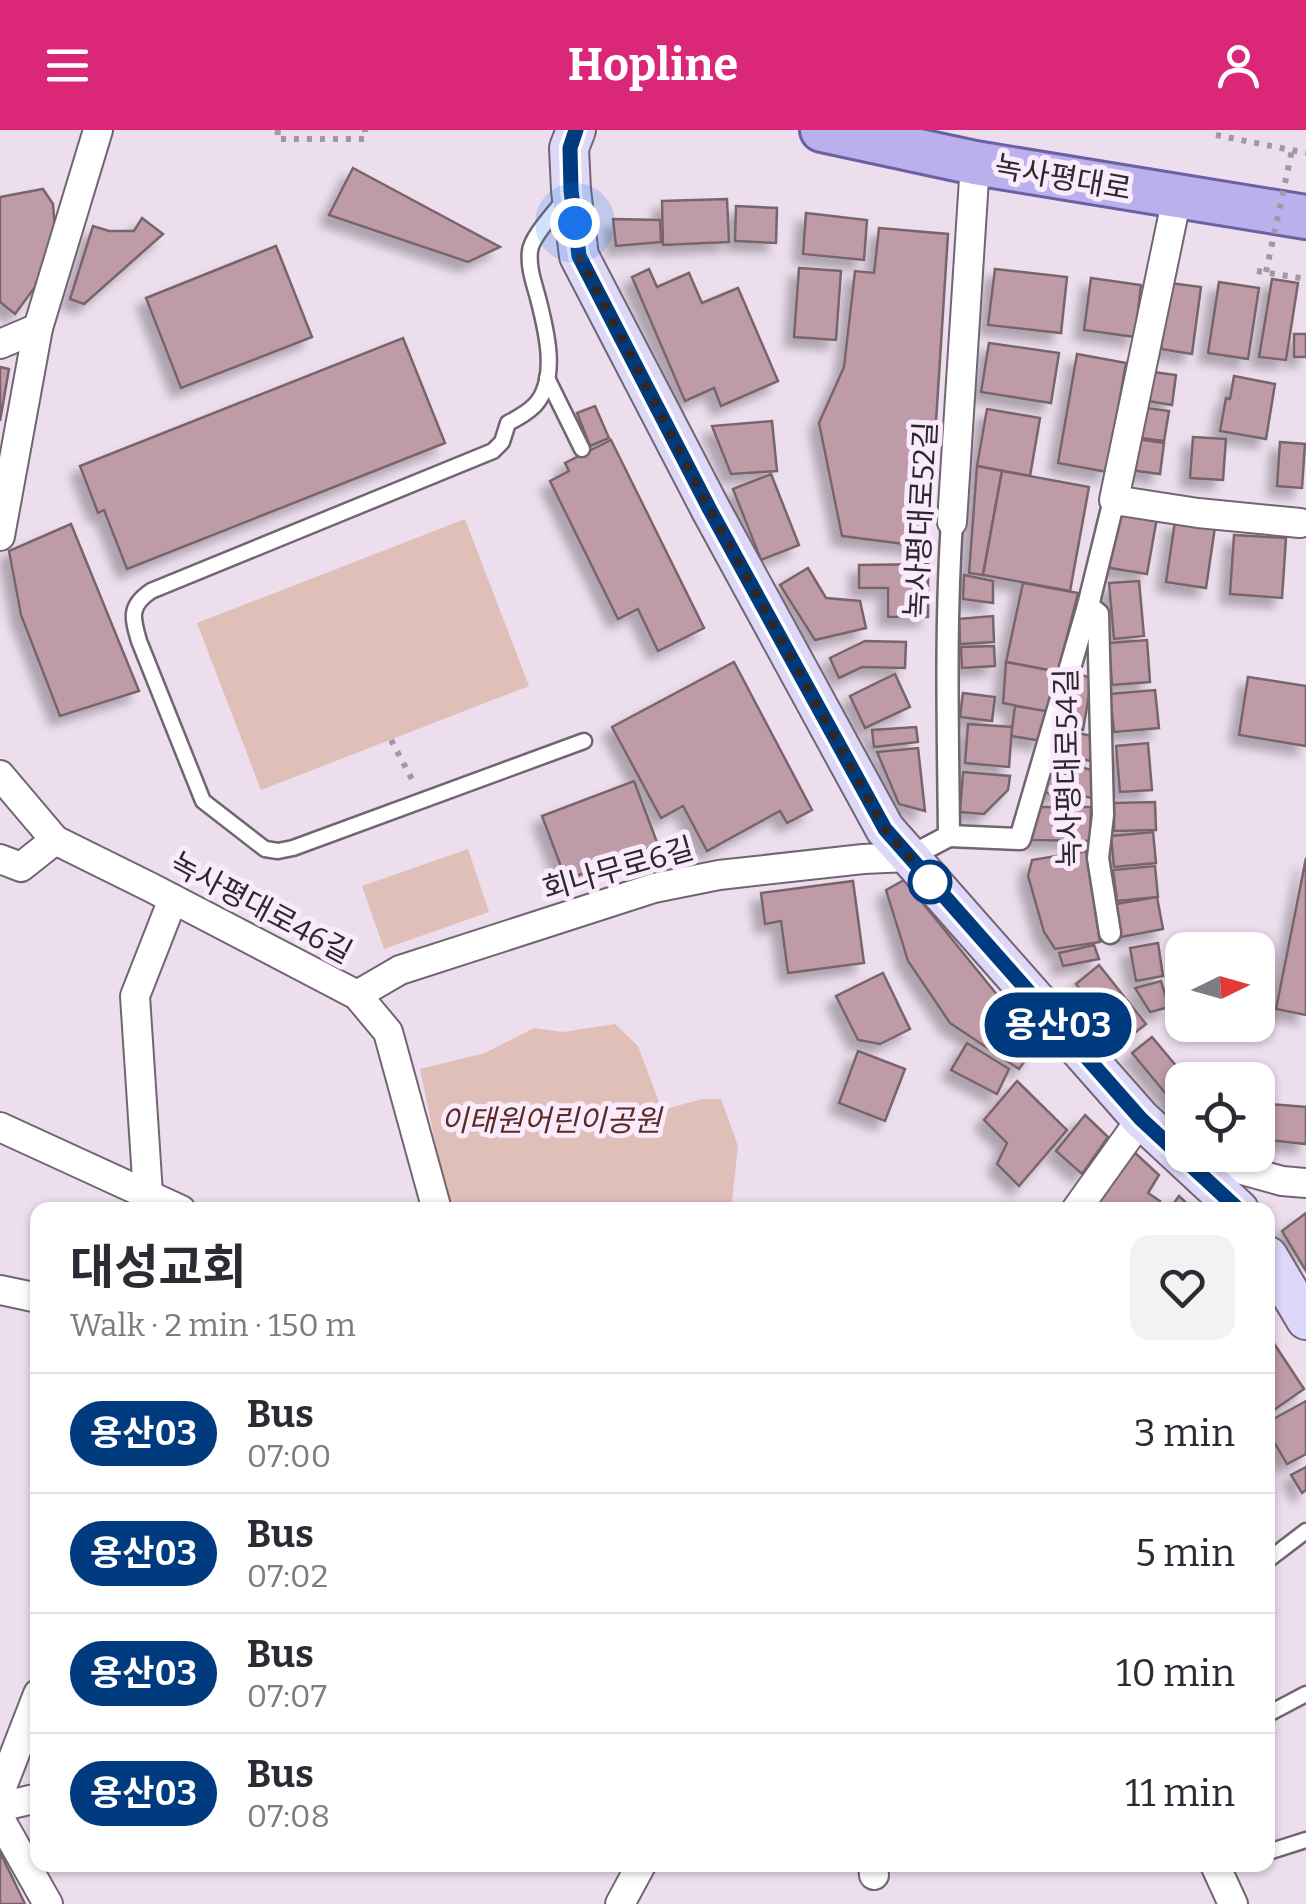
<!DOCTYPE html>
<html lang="en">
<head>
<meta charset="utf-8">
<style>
	body { margin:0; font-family:Bitter,"Noto Sans KR",serif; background:#f2f2f3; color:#2b2b33; height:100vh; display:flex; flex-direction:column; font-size:38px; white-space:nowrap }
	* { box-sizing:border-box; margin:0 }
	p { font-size:32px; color:#7c7c81 }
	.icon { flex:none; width:55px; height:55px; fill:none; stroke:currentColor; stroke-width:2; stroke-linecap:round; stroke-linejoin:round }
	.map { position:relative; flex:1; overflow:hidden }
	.sheet { position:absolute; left:30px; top:1072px; width:1245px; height:670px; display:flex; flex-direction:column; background:#fff; border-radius:20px; box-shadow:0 2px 8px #0004 }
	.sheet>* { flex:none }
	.badge { padding:0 20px; border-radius:32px; font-size:35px; line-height:65px }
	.needle { width:65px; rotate:85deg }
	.fabs { position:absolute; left:1165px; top:802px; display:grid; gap:20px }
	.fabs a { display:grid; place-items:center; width:110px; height:110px; border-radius:20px; background:#fff; box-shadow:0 2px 8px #0004; font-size:50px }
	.you { position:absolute; width:50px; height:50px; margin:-25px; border:8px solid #fff; border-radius:50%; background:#1a73e8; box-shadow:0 0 0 15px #1a73e833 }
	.map>.badge { position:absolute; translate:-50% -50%; box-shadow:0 0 0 5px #fff }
	.round { display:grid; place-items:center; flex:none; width:105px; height:105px; border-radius:20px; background:#f2f2f3 }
	.overview { display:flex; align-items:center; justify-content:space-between; height:170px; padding:0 40px }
	h1 { font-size:48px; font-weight:700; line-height:75px }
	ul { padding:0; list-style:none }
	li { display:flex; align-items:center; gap:30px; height:120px; padding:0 40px; border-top:2px solid #e1e1e2 }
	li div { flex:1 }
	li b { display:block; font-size:38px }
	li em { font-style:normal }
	li .badge { min-width:110px; font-weight:700; text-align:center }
	header { display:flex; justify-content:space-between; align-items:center; height:130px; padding:0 40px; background:#db2777; color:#fff; font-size:45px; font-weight:700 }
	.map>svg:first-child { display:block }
	.park { fill:#e0bfb9 }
	.building { fill:#bf9ba7; stroke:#78656b; stroke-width:2.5; filter:url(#shadow) }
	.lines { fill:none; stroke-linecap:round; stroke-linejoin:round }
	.service-casing { stroke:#726573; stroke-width:19 }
	.pedestrian-casing { stroke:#726573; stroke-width:25 }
	.minor-casing { stroke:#726573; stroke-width:32 }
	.secondary-casing { stroke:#726573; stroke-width:42 }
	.primary-casing { stroke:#6c5fa4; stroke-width:48 }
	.path { stroke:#a297a3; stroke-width:6; stroke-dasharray:5 8; stroke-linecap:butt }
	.service { stroke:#fff; stroke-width:14 }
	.pedestrian { stroke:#fff; stroke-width:20 }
	.minor { stroke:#fff; stroke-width:28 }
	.secondary { stroke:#ddd8f7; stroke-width:38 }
	.primary { stroke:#bbb0ee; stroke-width:42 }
	.path-bridge { stroke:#a297a3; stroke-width:6; stroke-dasharray:5 8; stroke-linecap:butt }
	.line-casing { stroke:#fff; stroke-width:22 }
	.line { stroke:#003b80; stroke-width:15 }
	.walk { stroke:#2d282e; stroke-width:10; stroke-dasharray:0 18 }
	.stop-dot { fill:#fff; stroke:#003b80; stroke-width:5 }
	.labels { text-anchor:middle; stroke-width:10; stroke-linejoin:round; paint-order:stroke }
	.street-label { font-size:30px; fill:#2d282e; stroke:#f9ebfb }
	.park-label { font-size:30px; font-style:italic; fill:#5c2a23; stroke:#f9ebfb }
</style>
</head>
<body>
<header><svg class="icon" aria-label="menu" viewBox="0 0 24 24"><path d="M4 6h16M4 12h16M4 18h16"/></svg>Hopline<svg class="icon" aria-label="person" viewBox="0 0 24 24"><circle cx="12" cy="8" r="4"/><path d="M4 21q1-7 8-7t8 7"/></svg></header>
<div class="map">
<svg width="1306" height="1774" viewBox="0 0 1306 1774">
	<defs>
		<filter id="shadow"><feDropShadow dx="-9" dy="9" stdDeviation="5" flood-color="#0004"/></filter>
	</defs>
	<rect width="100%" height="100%" fill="#ecdeed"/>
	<g class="park">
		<path d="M465,389l64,167 -268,104 -64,-167z"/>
		<path d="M468,719l21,63 -105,37 -22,-63z"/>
		<path d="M615,894l23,22 24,64 40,-11h19l17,47 -7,64h-282l-29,-141 65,-16 49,-25 29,4z"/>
	</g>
	<g class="building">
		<path d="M353,38l147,79 -32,15 -139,-47z"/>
		<path d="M43,59l10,15 2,25 -20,58 -20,27 -15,-12v-105z"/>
		<path d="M727,69l2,43 -66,3 -1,-44z"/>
		<path d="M736,76l41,2 -1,35 -41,-2z"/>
		<path d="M806,83l61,7 -3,40 -61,-6z"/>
		<path d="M142,88l21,16 -79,70 -14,-5 23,-73 16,5h25z"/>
		<path d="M613,89l47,1 1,22 -45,4z"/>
		<path d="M879,98l69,6 -20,313 -86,-11 -23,-113 25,-56 11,-96 19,2z"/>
		<path d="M276,116l36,91 -131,51 -35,-90z"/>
		<path d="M799,138l42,3 -5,69 -42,-3z"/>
		<path d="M649,139l8,18 32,-14 13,30 36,-15 40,93 -57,25 -7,-18 -29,13 -53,-124z"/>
		<path d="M995,139l72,8 -6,56 -73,-8z"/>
		<path d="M1091,148l50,7 -6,52 -51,-7z"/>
		<path d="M1272,149l26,4 -12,77 -27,-3z"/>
		<path d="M1219,152l40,6 -11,71 -40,-6z"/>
		<path d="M1170,153l31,4 -9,67 -31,-5z"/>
		<rect x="1294" y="204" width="12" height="23"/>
		<path d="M403,208l42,105 -318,126 -23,-59 -6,3 -18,-47z"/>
		<path d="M989,213l70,10 -8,50 -70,-11z"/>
		<path d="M1077,224l49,9 -19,109 -49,-9z"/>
		<path d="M0,237l9,2 -9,52z"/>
		<path d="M1146,241l30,4 -4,30 -30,-5z"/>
		<path d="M1234,246l41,8 -9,55 -46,-8 6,-33 4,1z"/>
		<path d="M595,276l14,32 -19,8 -13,-33z"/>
		<path d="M1139,277l30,4 -5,30 -30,-4z"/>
		<path d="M987,279l53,9 -10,58 -53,-10z"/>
		<path d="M772,291l5,50 -46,3 -19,-48z"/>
		<path d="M1193,307l33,2 -3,41 -33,-2z"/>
		<path d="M1131,308l33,5 -4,31 -23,-3 -10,-9z"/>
		<path d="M611,310l93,188 -46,23 -20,-42 -20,10 -68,-138 19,-10 -4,-8z"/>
		<path d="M1280,312l25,2 -3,44 -25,-2z"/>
		<path d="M977,336l25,5 -19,104 -14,-2z"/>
		<path d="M1002,341l87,16 -19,104 -87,-16z"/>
		<path d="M771,344l28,71 -38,15 -28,-71z"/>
		<path d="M1115,374l43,8 -11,62 -43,-7z"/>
		<path d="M1175,391l40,6 -9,61 -40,-6z"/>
		<path d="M71,394l68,167 -79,25 -39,-101 -12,-64z"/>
		<path d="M1234,405l52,3 -4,60 -52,-4z"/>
		<path d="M928,434v53h-40v-29h-29v-23z"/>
		<path d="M808,438l18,30 34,3 6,27 -51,12 -35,-55z"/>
		<path d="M964,445l29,6v22l-30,-4z"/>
		<path d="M1139,451l5,55 -30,3 -5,-56z"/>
		<path d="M1023,453l55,10 -20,79 -52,-10z"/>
		<path d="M993,486l1,26 -34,2 -1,-25z"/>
		<path d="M1147,510l3,42 -38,3 -3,-42z"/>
		<path d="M865,511l41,1 -1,26 -43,-1 -23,11 -9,-20z"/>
		<path d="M994,516l1,20 -33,2 -1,-21z"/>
		<path d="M734,532l78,148 -25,13 -7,-12 -73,40 -24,-45 -22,12 -49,-91z"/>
		<path d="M1006,532l52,10 -7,41 -48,-10z"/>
		<path d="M1070,542l22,6 -9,52 -24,-8z"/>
		<path d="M895,544l15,33 -45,21 -15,-32z"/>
		<path d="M1248,547l58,9v60l-67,-11z"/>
		<path d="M1155,560l4,38 -45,4 -4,-38z"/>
		<path d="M963,563l32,4 -3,24 -32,-4z"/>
		<path d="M1015,576l31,5 -4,30 -31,-5z"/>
		<path d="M968,594l44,3 -3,40 -44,-4z"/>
		<path d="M916,597l2,15 -44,5 -2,-17z"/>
		<path d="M1060,599l36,8 -6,24 -36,-9z"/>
		<path d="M1148,613l4,47 -32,2 -4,-46z"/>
		<path d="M918,618l7,63 -26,-7 -22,-52z"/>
		<path d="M1048,627l19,5 -9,34 -18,-5z"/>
		<path d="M1068,635l30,6 -6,27 -29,-6z"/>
		<path d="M963,642l47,4 -2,14 -24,24 -24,-2z"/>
		<path d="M634,651l24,64 -92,35 -24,-64z"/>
		<path d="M1155,672l1,28 -42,1v-28z"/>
		<path d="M1032,677h59l-1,34 -58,-1z"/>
		<path d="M1153,702l3,31 -42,4 -3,-31z"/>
		<path d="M1086,721l14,91 -45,7 -11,-17 -16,-56 4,-16z"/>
		<path d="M1306,728v157l-30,-6z"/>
		<path d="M1155,736l3,31 -41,4 -4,-31z"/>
		<path d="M904,750l133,164 -18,25 -69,-46 -42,-62 -22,-71z"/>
		<path d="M853,751l11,82 -76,10 -7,-52 -16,3 -4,-31z"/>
		<path d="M1157,767l6,32 -42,8 -5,-33z"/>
		<path d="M1158,813l5,33 -27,5 -6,-33z"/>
		<path d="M1094,815l5,14 -36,7 -4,-13z"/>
		<path d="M1099,835l47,59 -24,19 -46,-59z"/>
		<path d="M883,843l27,56 -30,15 -22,-4 -22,-44z"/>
		<path d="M1161,851l8,26 -19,5 -15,-24z"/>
		<path d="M1152,907l36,43h-6v32h-1l-49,-59z"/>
		<path d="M967,913l42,26 -12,25 -46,-24z"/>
		<path d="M858,921l47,18 -20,52 -46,-18z"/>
		<path d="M1017,951l50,49 -48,56 -22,-22 10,-21 -23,-23z"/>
		<path d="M1258,973l48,4v37l-48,-5z"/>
		<path d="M1085,985l23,22 -26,37 -26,-23z"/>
		<path d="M1133,1021l26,24 -11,18 12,8 -6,9h-61z"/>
		<path d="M1179,1066l15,14h-25z"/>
		<path d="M1306,1083v58l-24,-40z"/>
		<path d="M1271,1209l33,50 -36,25v-72z"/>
		<path d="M1306,1271v53l-19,10 -19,-32v-10z"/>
		<path d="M1306,1337v23l-4,3 -11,-18z"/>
		<path d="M0,1722l25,52h-25z"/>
	</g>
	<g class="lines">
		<g class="service-casing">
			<g id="service">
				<path d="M565,69c-9,12 -34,38 -35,52 -2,16 4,32 8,47 8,31 21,81 -3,107 -8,8 -17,13 -27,18l-6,19 -9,9 -342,140c-22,15 -19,26 -12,50l64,160 62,48 13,2 15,-3 291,-107"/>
				<path d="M547,248l35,71"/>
				<path d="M1268,1430l38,-29"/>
				<path d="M1268,1584l38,-20"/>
				<path d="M1268,1722l38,-12"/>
			</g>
		</g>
		<g class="pedestrian-casing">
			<g id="pedestrian">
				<path d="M1088,476l10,8 5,201 -5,43 12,75"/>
				<path d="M949,706l71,3 68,-233 26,-106"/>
				<path d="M909,727l40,-21c-1,-105 -4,-210 3,-314"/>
			</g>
		</g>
		<g class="minor-casing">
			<g id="minor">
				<path d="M1177,67l-63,303 84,13 102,10"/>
				<path d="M0,214l38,-16"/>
				<path d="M952,392l23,-359"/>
				<path d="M0,406l38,-208 60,-198"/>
				<path d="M0,645l55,65 97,48 205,107 31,37 49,178"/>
				<path d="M0,729l21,8 34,-27"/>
				<path d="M357,865l43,-25 254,-82 65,-13 144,-16 46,-2"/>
				<path d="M0,997l181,83"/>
				<path d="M1188,1025l94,26 24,2"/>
				<path d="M142,1080l6,-16 -13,-198 38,-97"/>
				<path d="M1076,1080l65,-91"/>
				<path d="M0,1160l38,8"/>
				<path d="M0,1662l38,-98"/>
				<path d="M0,1677l38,-9"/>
				<path d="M0,1689l48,85"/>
				<path d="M873,1735l1,10"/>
				<path d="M1215,1735l18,39"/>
				<path d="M620,1774l21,-39"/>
			</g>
		</g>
		<g class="secondary-casing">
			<g id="secondary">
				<path d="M576,0l-7,18 2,42 8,66 132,254 174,319 256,290 98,91"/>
				<path d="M1268,1126l38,64"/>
			</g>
		</g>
		<g class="primary-casing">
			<path id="primary" d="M822,0l153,33 331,54"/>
		</g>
		<g class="path">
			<path d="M278,0l-1,9h88v-9"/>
			<path d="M1216,5l90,18"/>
			<path d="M1257,141l49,8"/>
			<path d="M391,610l23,43"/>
		</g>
		<use href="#service" class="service"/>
		<use href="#pedestrian" class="pedestrian"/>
		<use href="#minor" class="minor"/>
		<use href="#secondary" class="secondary"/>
		<use href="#primary" class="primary"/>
		<path class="path-bridge" d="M1266,142l26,-122"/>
	</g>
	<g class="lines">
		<g class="line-casing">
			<path id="line" d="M576,0l-6,18 1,42 8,66 131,254 175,319 256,290 98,91"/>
		</g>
		<use href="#line" class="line"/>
		<path class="walk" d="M575,93l4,33 131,254 175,319 49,57 -4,-4"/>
	</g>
	<circle class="stop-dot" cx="930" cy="752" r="20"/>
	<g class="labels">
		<g class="street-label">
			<text transform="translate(1063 48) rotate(10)" y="10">녹사평대로</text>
			<text transform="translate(921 390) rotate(-87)" y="10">녹사평대로52길</text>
			<text transform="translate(1068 638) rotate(-91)" y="10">녹사평대로54길</text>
			<text transform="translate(618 739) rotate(-16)" y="10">회나무로6길</text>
			<text transform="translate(261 778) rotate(28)" y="10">녹사평대로46길</text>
		</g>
		<g class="park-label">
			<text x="551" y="1001">이태원어린이공원</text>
		</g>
	</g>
</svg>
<div class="fabs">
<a><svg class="needle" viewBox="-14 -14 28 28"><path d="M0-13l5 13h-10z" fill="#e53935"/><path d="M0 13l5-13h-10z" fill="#7c7c81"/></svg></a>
<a><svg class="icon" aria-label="locate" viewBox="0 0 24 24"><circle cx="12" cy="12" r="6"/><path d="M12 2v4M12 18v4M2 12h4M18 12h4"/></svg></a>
</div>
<div class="you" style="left:575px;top:93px"></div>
<b class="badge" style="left:1058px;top:895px;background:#003b80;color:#fff">용산03</b>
<section class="sheet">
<div class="overview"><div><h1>대성교회</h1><p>Walk · 2 min · 150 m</p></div><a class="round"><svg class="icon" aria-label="heart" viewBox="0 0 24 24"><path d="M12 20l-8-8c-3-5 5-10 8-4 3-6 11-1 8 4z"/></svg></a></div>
<ul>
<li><span class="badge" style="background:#003b80;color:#fff">용산03</span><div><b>Bus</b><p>07:00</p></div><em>3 min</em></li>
<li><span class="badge" style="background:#003b80;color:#fff">용산03</span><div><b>Bus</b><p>07:02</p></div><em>5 min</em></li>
<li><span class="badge" style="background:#003b80;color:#fff">용산03</span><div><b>Bus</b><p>07:07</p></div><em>10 min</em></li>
<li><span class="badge" style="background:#003b80;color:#fff">용산03</span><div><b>Bus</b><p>07:08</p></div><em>11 min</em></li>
</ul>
</section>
</div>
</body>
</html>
